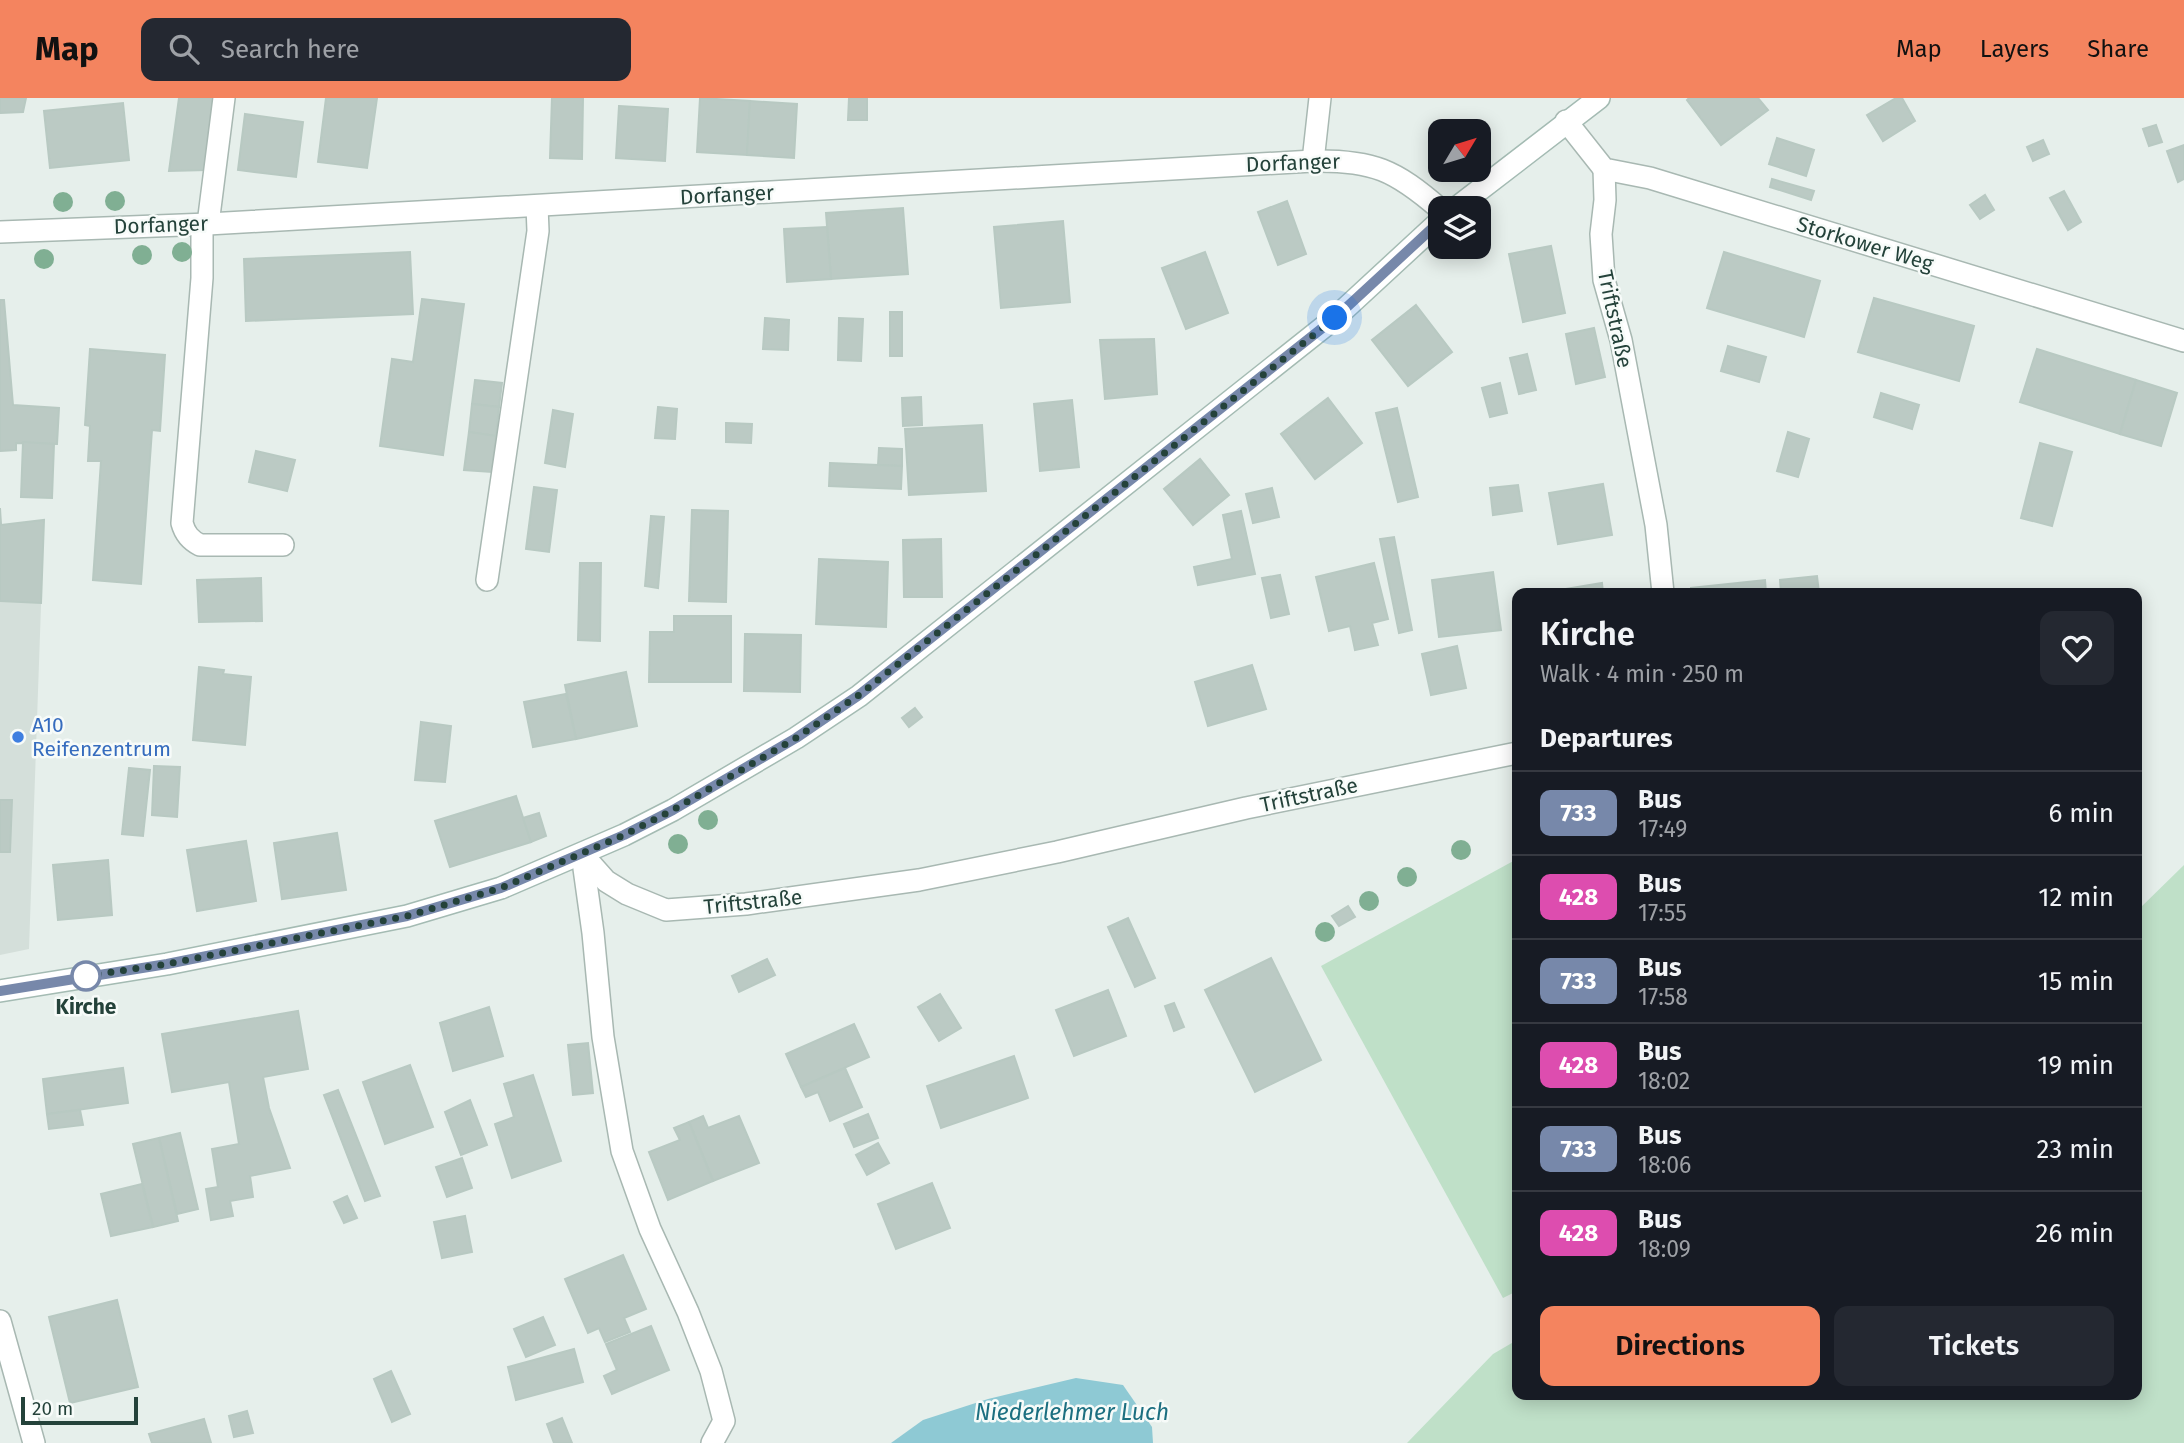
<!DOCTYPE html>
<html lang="en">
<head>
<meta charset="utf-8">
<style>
	body { margin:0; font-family:"Fira Sans",sans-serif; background:#242831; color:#f1f3f6; height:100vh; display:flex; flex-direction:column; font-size:26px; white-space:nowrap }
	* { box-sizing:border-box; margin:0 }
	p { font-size:23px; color:#9ea1a6 }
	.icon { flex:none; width:38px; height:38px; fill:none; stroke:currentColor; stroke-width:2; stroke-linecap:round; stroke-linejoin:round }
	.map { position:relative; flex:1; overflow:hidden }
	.panel { position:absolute; left:1512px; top:490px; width:630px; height:812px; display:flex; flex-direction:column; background:#171b24; border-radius:14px; box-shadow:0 4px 18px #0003 }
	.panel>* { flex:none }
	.badge { padding:0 14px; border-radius:10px; font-size:24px; line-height:46px }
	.needle { width:46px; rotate:52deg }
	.fabs { position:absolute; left:1428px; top:21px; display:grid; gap:14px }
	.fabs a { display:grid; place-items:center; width:63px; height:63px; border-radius:14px; background:#171b24; box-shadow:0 4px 18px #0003; font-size:35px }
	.scale { position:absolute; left:21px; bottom:18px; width:117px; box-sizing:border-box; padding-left:7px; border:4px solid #24423a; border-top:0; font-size:19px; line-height:24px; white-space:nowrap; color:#24423a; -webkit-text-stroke:5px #f7fbf9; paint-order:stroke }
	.you { position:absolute; width:35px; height:35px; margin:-18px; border:5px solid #fff; border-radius:50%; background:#1a73e8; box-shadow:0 0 0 10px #1a73e833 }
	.map>.badge { position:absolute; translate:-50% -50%; box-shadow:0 0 0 4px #fff }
	h2 { padding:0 28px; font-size:26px; line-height:63px }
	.round { display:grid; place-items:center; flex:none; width:74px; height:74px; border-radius:14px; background:#242831 }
	.overview { display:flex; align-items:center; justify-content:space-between; height:119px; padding:0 28px }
	h1 { font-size:33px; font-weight:600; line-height:52px }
	.cta { display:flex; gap:14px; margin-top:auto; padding:14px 28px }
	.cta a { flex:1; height:80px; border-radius:14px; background:#f4845f; color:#111; font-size:28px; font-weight:600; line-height:80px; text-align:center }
	.cta a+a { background:#242831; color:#f1f3f6 }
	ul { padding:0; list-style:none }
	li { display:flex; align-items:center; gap:21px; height:84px; padding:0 28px; border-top:2px solid #363941 }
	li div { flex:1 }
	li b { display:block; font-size:26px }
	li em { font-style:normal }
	li .badge { min-width:77px; font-weight:700; text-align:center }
	header { display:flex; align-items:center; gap:42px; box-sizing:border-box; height:98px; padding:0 35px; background:#f4845f; color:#111 }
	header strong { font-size:33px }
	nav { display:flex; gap:38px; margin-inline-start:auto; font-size:24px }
	.search { width:490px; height:63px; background:#242831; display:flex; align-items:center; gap:18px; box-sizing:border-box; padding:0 24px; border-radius:14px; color:#9ea1a6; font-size:26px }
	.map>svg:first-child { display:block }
	.built { fill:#d4dfda }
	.green { fill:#bfe0c8 }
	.water { fill:#8ec9d4 }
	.building { fill:#bbcac4; stroke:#b8c9c2; stroke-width:2 }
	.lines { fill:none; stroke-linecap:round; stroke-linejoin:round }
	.lane-casing { stroke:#a8b8b2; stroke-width:24 }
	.street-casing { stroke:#a8b8b2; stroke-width:24 }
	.secondary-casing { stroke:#a4bbb3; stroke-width:24 }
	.lane { stroke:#fff; stroke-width:21 }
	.street { stroke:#fff; stroke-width:21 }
	.secondary { stroke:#fff; stroke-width:21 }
	.tree { fill:#80af93 }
	.line-casing { stroke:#fff; stroke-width:16 }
	.line { stroke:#78a; stroke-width:10 }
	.walk { stroke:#24423a; stroke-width:7; stroke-dasharray:0 12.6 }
	.shop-dot { fill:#3f7fe0; stroke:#f7fbf9; stroke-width:2.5 }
	.stop-dot { fill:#fff; stroke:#78a; stroke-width:3.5 }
	.labels { text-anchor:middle; stroke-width:5; stroke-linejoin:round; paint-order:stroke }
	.street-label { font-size:21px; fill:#24423a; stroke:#f7fbf9 }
	.shop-label { font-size:21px; fill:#366cbe; stroke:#f7fbf9; text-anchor:start }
	.stop-label { font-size:21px; font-weight:bold; fill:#24423a; stroke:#f7fbf9 }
	.water-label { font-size:23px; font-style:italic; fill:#1c6f80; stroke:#f7fbf9 }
</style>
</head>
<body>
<header>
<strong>Map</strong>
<div class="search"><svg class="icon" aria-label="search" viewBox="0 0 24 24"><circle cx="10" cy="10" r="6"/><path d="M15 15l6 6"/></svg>Search here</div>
<nav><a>Map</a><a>Layers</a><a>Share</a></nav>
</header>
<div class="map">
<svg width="2184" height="1345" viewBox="0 0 2184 1345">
	<rect width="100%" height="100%" fill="#e6efeb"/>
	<path class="built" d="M0,410l2,17 42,-5 -15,429 -29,6z"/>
	<g class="green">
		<path d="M1517,761v432l-14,7 -182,-332z"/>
		<path d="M2184,767v578h-777l86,-89 24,-14v55h620v-484z"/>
	</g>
	<path class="water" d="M1076,1280l47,7 29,42 1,16h-262l32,-23 65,-21z"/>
	<g class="building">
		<path d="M0,0h26l-3,14 -23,1z"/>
		<path d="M179,0h39l-11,72 -38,1z"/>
		<path d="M326,0h51l-10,70 -49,-6z"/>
		<path d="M552,0h31l-1,61 -32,-1z"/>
		<path d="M700,0l50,3 -3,54 -50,-3z"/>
		<path d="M849,0h18v22h-19z"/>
		<path d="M1689,0h69l10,12 -47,35 -34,-45z"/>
		<path d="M1896,0h6l13,23 -32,20 -16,-26z"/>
		<path d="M750,3l47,3 -3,54 -47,-3z"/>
		<path d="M123,5l6,57 -79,8 -6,-57z"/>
		<path d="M619,8l49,3 -3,52 -49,-3z"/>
		<path d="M245,16l58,8 -7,55 -58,-7z"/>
		<path d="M2156,27l6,17 -13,4 -6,-17z"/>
		<path d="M1777,40l37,12 -8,26 -37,-12z"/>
		<path d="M2043,42l6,14 -16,7 -6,-14z"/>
		<path d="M2184,47v34l-6,3 -11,-31z"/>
		<path d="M1772,81l42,12 -3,9 -41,-13z"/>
		<path d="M2064,93l17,31 -13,8 -18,-32z"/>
		<path d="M1985,97l9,15 -14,9 -10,-14z"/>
		<path d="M1287,103l19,53 -28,11 -20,-53z"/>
		<path d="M903,110l5,66 -77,5 -5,-66z"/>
		<path d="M1063,123l7,81 -69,6 -7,-81z"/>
		<path d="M827,129l4,52 -44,3 -3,-53z"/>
		<path d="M1551,148l14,67 -42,9 -14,-68z"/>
		<path d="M410,154l3,62 -167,7 -2,-62z"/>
		<path d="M1205,154l23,61 -42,16 -24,-61z"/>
		<path d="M1724,154l96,29 -16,56 -97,-29z"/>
		<path d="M1874,200l100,28 -15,55 -101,-29z"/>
		<path d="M422,201l42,5 -21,151 -63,-9 12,-87 21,3z"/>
		<path d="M0,202h4l9,105 46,3 -2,36 -41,-1v7l-16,1z"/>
		<path d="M1416,207l36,47 -44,34 -36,-46z"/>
		<rect x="890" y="214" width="12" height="44"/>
		<path d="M765,220l24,2 -1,30 -25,-1z"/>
		<path d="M839,220l24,1 -2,42 -23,-1z"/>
		<path d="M1594,230l11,49 -29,7 -10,-50z"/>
		<path d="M1154,241l3,55 -52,5 -5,-59z"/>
		<path d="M1728,248l38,11 -7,25 -38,-11z"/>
		<path d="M90,251l75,6 -5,76 -8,-1 -11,154 -48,-4 8,-119h-13l2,-35 -5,-1z"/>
		<path d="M2037,251l99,31 -16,54 -100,-32z"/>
		<path d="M1527,256l9,36 -17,4 -9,-36z"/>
		<path d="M475,282l27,3 -3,24 -27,-3z"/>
		<path d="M2136,282l41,13 -16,53 -41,-12z"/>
		<path d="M1500,285l7,30 -17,4 -8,-29z"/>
		<path d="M1881,295l38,12 -7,24 -38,-12z"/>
		<path d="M921,299l1,28 -19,1 -1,-28z"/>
		<path d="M1328,300l34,45 -47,36 -34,-45z"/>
		<path d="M1072,302l7,67 -39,4 -6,-67z"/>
		<path d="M472,306l27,3 -3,29 -27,-4z"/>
		<path d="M658,309l19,2 -2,30 -20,-1z"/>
		<path d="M1397,310l21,89 -20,5 -22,-89z"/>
		<path d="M553,312l20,4 -8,53 -20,-4z"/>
		<path d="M726,325l26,1 -1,19 -25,-1z"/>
		<path d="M982,327l4,66 -77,4 -4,-66z"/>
		<path d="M469,334l27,4 -4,36 -28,-2z"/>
		<path d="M1788,334l21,7 -11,38 -21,-6z"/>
		<path d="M23,344l31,2 -2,54 -31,-1z"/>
		<path d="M2040,345l32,9 -20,74 -31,-8z"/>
		<path d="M879,350l23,1v17l-24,-1z"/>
		<path d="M256,353l39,9 -8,31 -38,-9z"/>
		<path d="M1200,361l29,36 -36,30 -29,-36z"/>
		<path d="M830,365l72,3 -1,23 -72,-3z"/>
		<path d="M1603,386l9,51 -54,9 -9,-51z"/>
		<path d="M1518,387l4,26 -29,4 -3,-27z"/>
		<path d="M534,389l23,3 -8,62 -23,-3z"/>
		<path d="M1272,390l7,29 -26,6 -7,-29z"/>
		<path d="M0,410l1,17 43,-5 -3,83 -41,-2z"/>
		<path d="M692,412l36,1 -2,91 -37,-1z"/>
		<path d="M1241,413l14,63 -57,11 -4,-18 38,-8 -9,-44z"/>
		<path d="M651,418l13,1 -6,71 -13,-2z"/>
		<path d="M1394,439l18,93 -13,3 -19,-94z"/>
		<path d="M941,441l1,58h-38l-1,-57z"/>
		<path d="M819,461l69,3 -2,65 -70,-3z"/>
		<path d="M580,465h21l-1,78 -22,-1z"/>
		<path d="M1374,465l14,56 -16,4 6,22 -23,5 -5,-24 -21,5 -13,-54z"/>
		<path d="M1493,474l8,58 -62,7 -7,-57z"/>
		<path d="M1280,477l9,39 -18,4 -9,-40z"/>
		<path d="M1817,478l2,17h-38l-1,-13z"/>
		<path d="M261,480l1,43 -63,1 -2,-42z"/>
		<path d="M1765,482l1,13h-75v-5z"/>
		<path d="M1602,485l1,10h-50v-2z"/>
		<path d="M674,518h57v66h-82l1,-50h24z"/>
		<path d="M745,536l56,1 -1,57 -56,-1z"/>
		<path d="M1457,548l9,42 -35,7 -9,-41z"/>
		<path d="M1252,567l14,44 -58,17 -13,-44z"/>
		<path d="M199,569l25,3 -1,4 28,3 -6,68 -52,-5z"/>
		<path d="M626,574l11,54 -61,13 -11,-54z"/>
		<path d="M566,596l10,45 -43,8 -9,-45z"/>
		<path d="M915,610l7,9 -13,10 -7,-9z"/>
		<path d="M421,624l30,4 -6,56 -30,-2z"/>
		<path d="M154,668l26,1 -3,50 -25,-2z"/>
		<path d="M129,670l21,2 -7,66 -21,-2z"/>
		<path d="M516,698l15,46 -81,25 -15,-46z"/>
		<path d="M0,702h12l-2,52h-10z"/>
		<path d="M539,715l7,23 -15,6 -8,-24z"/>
		<path d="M337,735l9,57 -64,9 -8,-56z"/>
		<path d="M246,743l10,60 -59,10 -10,-61z"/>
		<path d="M108,762l4,55 -54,5 -5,-55z"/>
		<path d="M1348,808l7,11 -16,9 -7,-10z"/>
		<path d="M1128,820l27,60 -20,9 -27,-60z"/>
		<path d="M1271,860l50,102 -66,32 -50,-102z"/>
		<path d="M767,861l8,16 -36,17 -7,-16z"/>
		<path d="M1108,892l18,46 -52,20 -18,-46z"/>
		<path d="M940,896l21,34 -22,13 -21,-34z"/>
		<path d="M1174,905l10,24 -10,4 -9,-25z"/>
		<path d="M489,909l14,49 -50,15 -13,-48z"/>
		<path d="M298,913l10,58 -45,8 6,31 21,60 -40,8 3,21 -23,4 3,15 -22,4 -5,-31 12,-2 -6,-38 27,-5 -10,-62 -57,10 -10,-58z"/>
		<path d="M854,926l15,33 -68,30 -15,-33z"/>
		<path d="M588,945l5,50 -20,2 -5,-50z"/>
		<path d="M1014,958l14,42 -87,30 -14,-42z"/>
		<path d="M410,967l23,62 -48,17 -22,-62z"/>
		<path d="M123,970l5,35 -81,11 -4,-35z"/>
		<path d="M845,970l17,39 -32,14 -12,-29 -12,5 -5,-10z"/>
		<path d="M533,977l28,86 -49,17 -17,-54 19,-7 -10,-33z"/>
		<path d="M338,992l42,106 -15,5 -41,-106z"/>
		<path d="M470,1002l17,45 -26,10 -16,-43z"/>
		<path d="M80,1012l3,15 -34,4 -2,-15z"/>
		<path d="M868,1016l10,24 -24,9 -10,-23z"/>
		<path d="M703,1018l5,12 31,-12 20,47 -46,18 -24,-59z"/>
		<path d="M689,1024l24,59 -45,19 -19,-48 31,-12 -6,-12z"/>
		<path d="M180,1035l18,76 -21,5 -18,-76z"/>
		<path d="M159,1040l19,83 -25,6 -20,-83z"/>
		<path d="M878,1045l11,20 -22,12 -11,-20z"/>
		<path d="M462,1060l10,30 -25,9 -11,-30z"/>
		<path d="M932,1085l18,45 -54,21 -18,-45z"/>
		<path d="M142,1086l11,43 -42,9 -10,-42z"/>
		<path d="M347,1098l10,22 -13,5 -10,-21z"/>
		<path d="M465,1118l7,36 -30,6 -8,-36z"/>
		<path d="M623,1157l23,54 -22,9 6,14 -25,10 -6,-14 -11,5 -23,-54z"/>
		<path d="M117,1202l21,87 -68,16 -21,-86z"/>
		<path d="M543,1219l12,28 -29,12 -12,-28z"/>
		<path d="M651,1228l18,44 -57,24 -8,-18 13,-6 -11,-26z"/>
		<path d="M574,1251l9,33 -67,18 -8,-33z"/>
		<path d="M391,1273l19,43 -18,8 -18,-43z"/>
		<path d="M247,1313l6,22 -19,4 -5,-21z"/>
		<path d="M562,1320l10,25h-18l-7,-19z"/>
		<path d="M204,1321l7,24h-59l-3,-9z"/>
	</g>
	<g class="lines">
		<g class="lane-casing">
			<g id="lane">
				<path d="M1313,63l7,-63"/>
				<path d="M202,126v54l-20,245c3,11 8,17 18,22h83"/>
				<path d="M208,126l16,-126"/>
				<path d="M487,482l51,-349 -1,-25"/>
				<path d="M582,756l11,79 10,104 19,114 28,78 38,83 23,59 13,50 -12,22"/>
				<path d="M0,1223l34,122"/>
			</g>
		</g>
		<g class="street-casing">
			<g id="street">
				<path d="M1566,23l38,48 46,9 534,163"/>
				<path d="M1604,71l1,31 -4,34 3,46 17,60 35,185 7,68"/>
				<path d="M0,134l208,-8 1105,-63c60,-1 82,9 127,48"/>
				<path d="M582,756l24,27 21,13 39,16 80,-6 173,-24 138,-28 189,-44 271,-55"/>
			</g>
		</g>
		<g class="secondary-casing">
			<g id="secondary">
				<path d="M1456,110l143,-110"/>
				<path d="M0,893l167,-27 240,-48 94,-28 123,-53 49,-25 123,-72 63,-42 476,-378 105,-97"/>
			</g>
		</g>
		<use href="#lane" class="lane"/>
		<use href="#street" class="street"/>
		<use href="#secondary" class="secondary"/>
	</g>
	<g class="tree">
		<circle cx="115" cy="103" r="10"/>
		<circle cx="63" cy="104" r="10"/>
		<circle cx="182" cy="154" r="10"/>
		<circle cx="142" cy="157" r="10"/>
		<circle cx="44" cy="161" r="10"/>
		<circle cx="708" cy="722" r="10"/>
		<circle cx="678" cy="746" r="10"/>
		<circle cx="1461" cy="752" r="10"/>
		<circle cx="1407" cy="779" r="10"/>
		<circle cx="1369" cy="803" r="10"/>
		<circle cx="1325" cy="834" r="10"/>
	</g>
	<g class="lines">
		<g class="line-casing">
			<path id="line" d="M0,893l167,-27 240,-48 94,-28 123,-53 49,-25 123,-72 63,-43 476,-377 105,-97"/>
		</g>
		<use href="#line" class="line"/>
		<path class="walk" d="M86,878l81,-12 240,-48 94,-28 123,-53 49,-25 123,-72 63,-43 476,-377"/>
	</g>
	<circle class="shop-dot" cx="18" cy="639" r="7"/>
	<circle class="stop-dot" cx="86" cy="878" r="14"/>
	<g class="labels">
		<g class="street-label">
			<text transform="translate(1293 65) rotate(-2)" y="7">Dorfanger</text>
			<text transform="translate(727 97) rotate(-3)" y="7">Dorfanger</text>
			<text transform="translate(161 127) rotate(-2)" y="7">Dorfanger</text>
			<text transform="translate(1865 146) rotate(17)" y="7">Storkower Weg</text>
			<text transform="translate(1615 221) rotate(78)" y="7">Triftstraße</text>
			<text transform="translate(1309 697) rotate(-12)" y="7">Triftstraße</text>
			<text transform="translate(753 804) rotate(-6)" y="7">Triftstraße</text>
		</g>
		<g class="shop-label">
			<text x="32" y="634">A10<tspan x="32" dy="24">Reifenzentrum</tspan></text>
		</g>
		<g class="stop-label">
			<text x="86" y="916">Kirche</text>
		</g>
		<g class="water-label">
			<text x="1072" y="1322">Niederlehmer Luch</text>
		</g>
	</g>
</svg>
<div class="fabs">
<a><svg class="needle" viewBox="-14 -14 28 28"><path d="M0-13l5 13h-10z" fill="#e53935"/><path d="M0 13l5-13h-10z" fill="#9ea1a6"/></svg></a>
<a><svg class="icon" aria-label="layers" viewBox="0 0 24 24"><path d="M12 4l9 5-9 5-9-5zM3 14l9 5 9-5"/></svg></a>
</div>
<div class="scale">20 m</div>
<div class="you" style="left:1335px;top:220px"></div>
<section class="panel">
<div class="overview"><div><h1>Kirche</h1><p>Walk · 4 min · 250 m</p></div><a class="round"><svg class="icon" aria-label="heart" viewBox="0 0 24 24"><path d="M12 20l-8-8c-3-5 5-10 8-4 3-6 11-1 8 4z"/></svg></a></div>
<h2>Departures</h2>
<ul>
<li><span class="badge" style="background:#78a;color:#fff">733</span><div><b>Bus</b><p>17:49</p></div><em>6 min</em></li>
<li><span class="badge" style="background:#dd4daf;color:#fff">428</span><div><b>Bus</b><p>17:55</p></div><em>12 min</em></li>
<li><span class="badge" style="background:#78a;color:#fff">733</span><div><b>Bus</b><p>17:58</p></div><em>15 min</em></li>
<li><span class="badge" style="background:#dd4daf;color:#fff">428</span><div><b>Bus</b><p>18:02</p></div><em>19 min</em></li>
<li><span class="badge" style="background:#78a;color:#fff">733</span><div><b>Bus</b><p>18:06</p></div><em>23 min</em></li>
<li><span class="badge" style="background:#dd4daf;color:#fff">428</span><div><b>Bus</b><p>18:09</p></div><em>26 min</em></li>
</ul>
<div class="cta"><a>Directions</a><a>Tickets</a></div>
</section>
</div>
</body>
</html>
